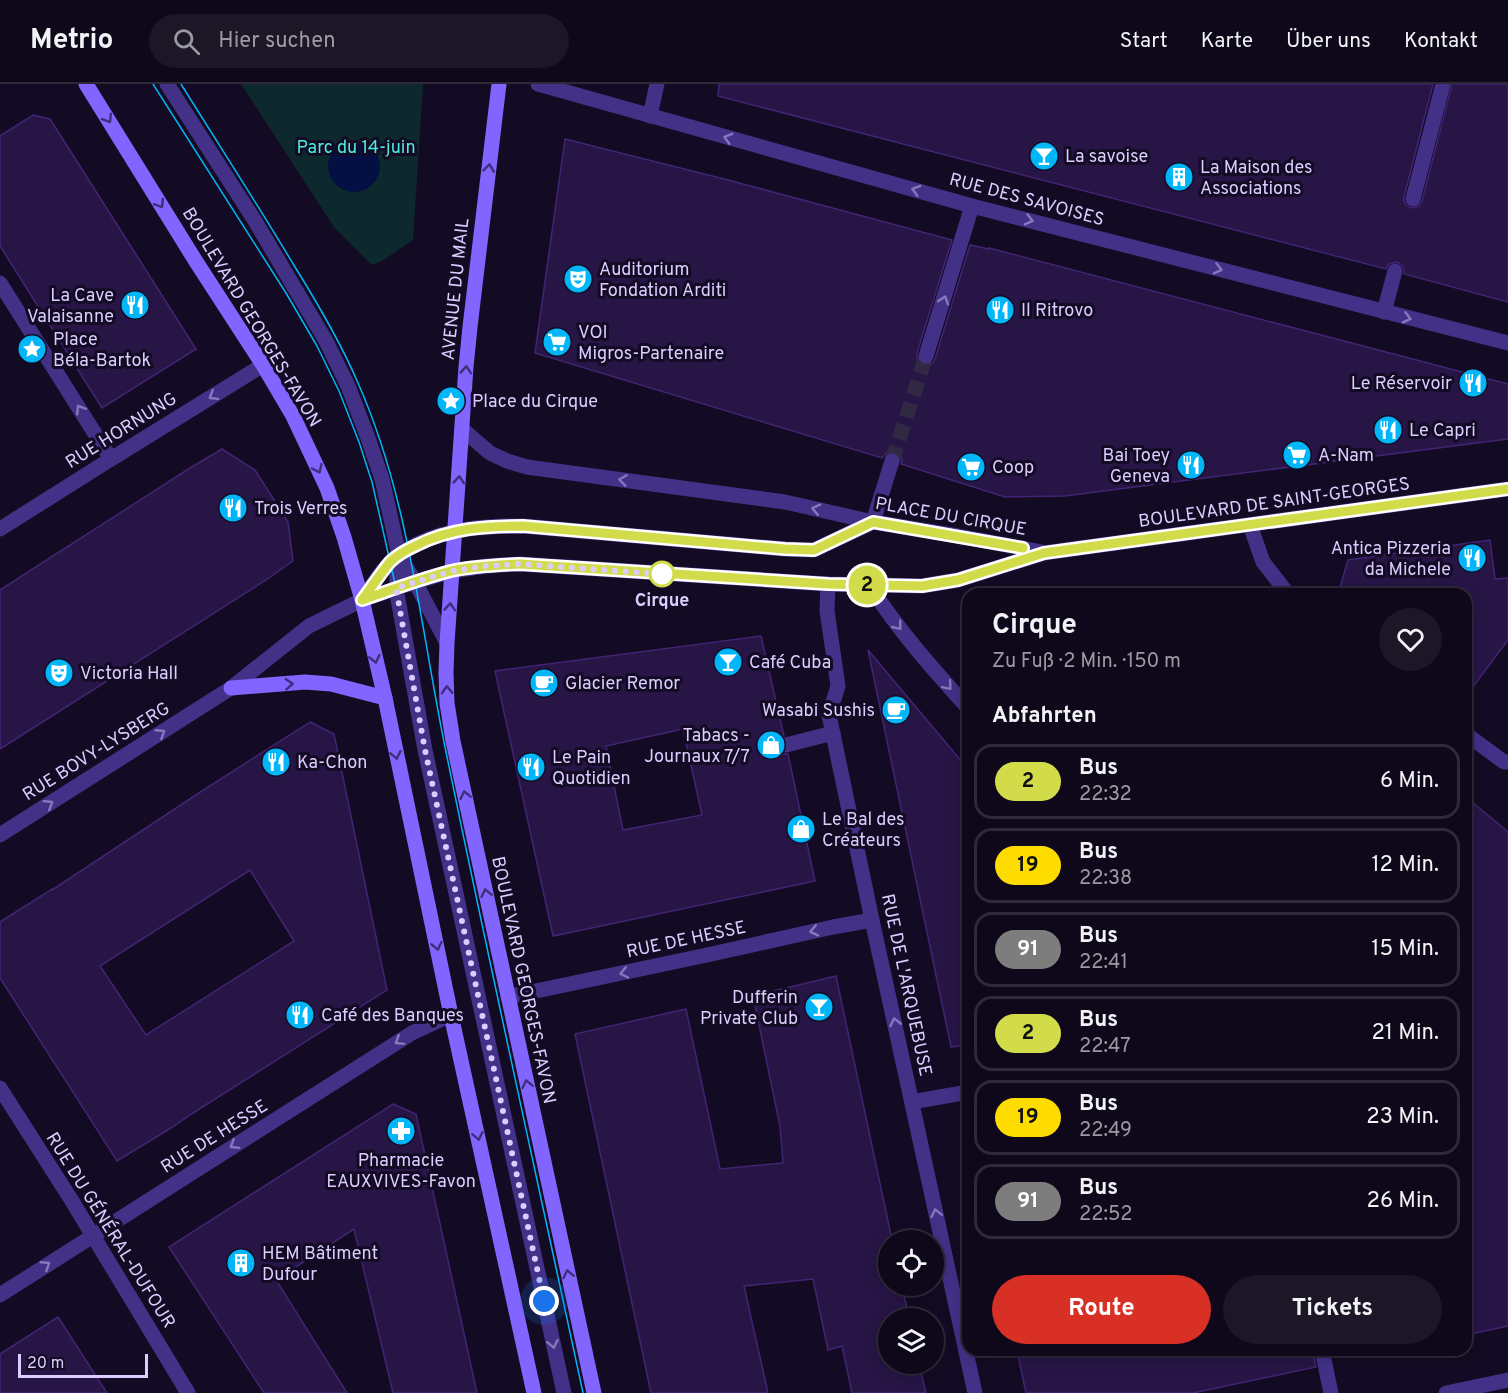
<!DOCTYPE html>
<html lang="de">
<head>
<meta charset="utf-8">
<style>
	body { margin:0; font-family:Overpass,sans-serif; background:#1c1627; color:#f1f3f6; height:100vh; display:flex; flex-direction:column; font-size:22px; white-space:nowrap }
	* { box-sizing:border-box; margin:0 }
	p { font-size:20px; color:#9b9aa2 }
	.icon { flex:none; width:33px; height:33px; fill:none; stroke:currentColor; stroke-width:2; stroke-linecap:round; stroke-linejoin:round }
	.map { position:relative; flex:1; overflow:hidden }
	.side { position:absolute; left:962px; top:504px; width:510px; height:768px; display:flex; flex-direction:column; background:#0e081a; border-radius:18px; box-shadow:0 3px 15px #0003,0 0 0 2px #2e2939 }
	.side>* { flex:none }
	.badge { padding:0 12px; border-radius:20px; font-size:21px; line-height:39px }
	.fabs { position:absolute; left:878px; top:1146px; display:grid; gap:12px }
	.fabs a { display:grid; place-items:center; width:66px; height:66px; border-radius:50%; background:#0e081a; box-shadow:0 3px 15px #0003,0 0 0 2px #2e2939; font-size:30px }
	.scale { position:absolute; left:18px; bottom:15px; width:130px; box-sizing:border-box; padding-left:6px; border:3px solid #dbcdff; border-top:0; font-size:16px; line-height:21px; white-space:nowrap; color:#dbcdff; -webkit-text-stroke:4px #130b23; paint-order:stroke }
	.you { position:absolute; width:30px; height:30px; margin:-15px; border:4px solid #fff; border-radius:50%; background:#1a73e8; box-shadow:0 0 0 9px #1a73e833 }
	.map>.badge { position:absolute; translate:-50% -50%; box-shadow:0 0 0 3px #fff }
	h2 { padding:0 30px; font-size:22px; line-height:54px }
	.round { display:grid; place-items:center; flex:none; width:63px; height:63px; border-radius:32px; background:#1c1627 }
	.head { display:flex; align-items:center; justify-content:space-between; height:102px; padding:0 30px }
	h1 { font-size:28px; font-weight:700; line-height:45px }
	.button { display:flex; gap:12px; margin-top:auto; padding:12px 30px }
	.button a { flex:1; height:69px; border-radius:36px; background:#d93025; color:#fff; font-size:24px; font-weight:700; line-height:69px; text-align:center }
	.button a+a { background:#1c1627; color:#f1f3f6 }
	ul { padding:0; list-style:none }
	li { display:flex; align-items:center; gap:18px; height:75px; margin:0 12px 9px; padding:0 18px; border:3px solid #2e2939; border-radius:18px }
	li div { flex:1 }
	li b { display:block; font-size:22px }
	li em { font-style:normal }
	li .badge { min-width:66px; font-weight:700; text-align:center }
	header { display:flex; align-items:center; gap:36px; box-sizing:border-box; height:84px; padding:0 30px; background:#0e081a; border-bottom:2px solid #2e2939 }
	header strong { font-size:28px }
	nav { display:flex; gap:33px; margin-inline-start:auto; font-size:21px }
	.search { width:420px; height:54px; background:#1c1627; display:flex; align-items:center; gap:15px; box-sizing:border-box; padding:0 21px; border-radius:33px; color:#9b9aa2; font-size:22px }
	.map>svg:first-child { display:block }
	.green { fill:#0d292d }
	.water { fill:#041043 }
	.building { fill:#271546; stroke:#422474; stroke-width:1.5; fill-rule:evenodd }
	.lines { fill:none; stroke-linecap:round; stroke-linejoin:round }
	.minor-tunnel { stroke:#312844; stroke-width:15; stroke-dasharray:15 8; stroke-linecap:butt }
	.service { stroke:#423187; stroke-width:15 }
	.pedestrian { stroke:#423187; stroke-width:15 }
	.minor { stroke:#423187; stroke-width:15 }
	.tertiary { stroke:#423187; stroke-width:15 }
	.secondary { stroke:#8264ff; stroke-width:15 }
	.tram { stroke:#00b5f8; stroke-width:1.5 }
	.oneway { stroke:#3f2f7b }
	.oneway2 { stroke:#8777bd }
	.line-casing { stroke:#fff; stroke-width:14 }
	.line { stroke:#d2db4a; stroke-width:9 }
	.walk { stroke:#dbcdff; stroke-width:6; stroke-dasharray:0 10.8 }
	.stop-dot { fill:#fff; stroke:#d2db4a; stroke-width:3 }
	.labels { text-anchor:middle; stroke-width:6; stroke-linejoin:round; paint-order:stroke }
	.park-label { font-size:18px; fill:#4becdf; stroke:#130b23 }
	.poi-label { font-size:18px; fill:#dbcdff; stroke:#130b23; text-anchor:start }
	.street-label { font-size:18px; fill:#dbcdff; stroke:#130b23 }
	.stop-label { font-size:18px; font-weight:bold; fill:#dbcdff; stroke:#130b23 }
</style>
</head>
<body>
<header>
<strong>Metrio</strong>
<div class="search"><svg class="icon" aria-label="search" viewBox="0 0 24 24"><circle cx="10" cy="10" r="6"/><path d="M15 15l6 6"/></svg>Hier suchen</div>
<nav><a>Start</a><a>Karte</a><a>Über uns</a><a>Kontakt</a></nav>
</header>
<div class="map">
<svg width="1508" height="1309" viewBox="0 0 1508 1309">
	<rect width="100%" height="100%" fill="#130b23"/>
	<path class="green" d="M241,0h182l-10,156 -31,21 -10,4 -38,-38z"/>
	<circle class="water" cx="354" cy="82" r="26"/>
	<g class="building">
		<path d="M719,0h714l-29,113v4l2,4 5,3 8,-2 3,-5 30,-117h56v218l-104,-28v-5l-2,-4 -5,-3 -8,2 -3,5 -668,-173z"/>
		<path d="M33,31l17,4 146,230 -94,59 -102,-162v-110z"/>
		<path d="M565,55l163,41 224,60 -35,113v6l6,6h6l4,-2 2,-4 35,-114 19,4v-1l519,136v55l-443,57 -60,1 -104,-33 1,-5 -2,-4 -6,-3 -8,1 -4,5 -347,-105z"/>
		<path d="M222,365l33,21 33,52 5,39 -27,19 -266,169v-159l190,-122z"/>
		<path d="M1490,456l5,39 13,-1v62l-42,56v-102h-128l10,-34z"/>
		<path d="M761,552l23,100 -5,2 -3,9 3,5 5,2h4l27,127 -262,55 -58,-265zM683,645l19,86 -79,15 -17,-84z"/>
		<path d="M868,566l100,119v276l-17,2z"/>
		<path d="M310,638l24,12 53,256 -194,123 -22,15 -54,33 -117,-183v-56l52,-33v1l153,-101zM250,786l44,71 -148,94 -46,-69z"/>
		<path d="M1466,713l42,35v494l-42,9z"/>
		<path d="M836,892l56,264h-4v46h14l7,32h-21v46h31l7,29h-74l-10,-47 -14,4 -15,-71 -69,7 24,107h-117l-76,-359 111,-25 34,160 63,-6 -3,-37 -27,-130z"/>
		<path d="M393,1020l23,10 61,279h-84l-39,-164 -78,51 71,113h-83l-95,-146z"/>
		<path d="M58,1233l49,76h-107v-39z"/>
		<path d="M1017,1266h295l4,17 -123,26h-167z"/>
	</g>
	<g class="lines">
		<path class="minor-tunnel" d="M892,377l34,-105"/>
		<g class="service">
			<path d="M167,0l88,137 71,120 22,45 20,52 14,41 17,76 -3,33 29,162 139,643"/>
			<path d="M650,32l7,-32"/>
			<path d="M1413,115l30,-115"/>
			<path d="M1384,228l11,-41"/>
			<path d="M399,471l16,27 32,61"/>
			<path d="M362,516c9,-12 17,-27 28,-38 7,-7 18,-13 27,-18 34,-16 69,-18 106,-18l262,23 29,1 59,-28"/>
			<path d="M786,661l47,-12"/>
		</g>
		<g class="pedestrian">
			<path d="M1250,441l13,37 25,32"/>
			<path d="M0,445l111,-70"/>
			<path d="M828,500l-1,27 11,75 -9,29"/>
			<path d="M1466,650l38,28h4"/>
		</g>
		<g class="minor">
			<path d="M538,0l434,122 536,137"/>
			<path d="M0,199l111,176 152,-94"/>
			<path d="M926,272l46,-150"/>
			<path d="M873,438l19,-61"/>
			<path d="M870,502c28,44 63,83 98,122"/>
			<path d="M829,631l43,205 103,473"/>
			<path d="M508,913l199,-42 126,-28 39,-7"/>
			<path d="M0,1004l72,113 116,192"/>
			<path d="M912,1018l56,-10"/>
			<path d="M0,1211l412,-262 39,-18"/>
			<path d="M1322,1266l9,43"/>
			<path d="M1446,1309l62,-13"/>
		</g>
		<g class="tertiary">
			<path d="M462,345l28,24 17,8 20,6 258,35 88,20 85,14 84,16"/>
			<path d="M0,751l231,-147 78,-62 53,-26 53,-18 37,-11 34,-5 34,-2 308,20 94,2 36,-6 86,-27 464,-64"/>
		</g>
		<g class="secondary">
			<path d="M86,0l109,176 68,105 30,51 34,72 17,49 18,63 23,98 66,317 83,378"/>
			<path d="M499,0l-29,243 -4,40 -19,276 -1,30 1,30 6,38 141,652"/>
			<path d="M231,604l74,-6 26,2 54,14"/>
		</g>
		<g class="tram">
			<path d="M153,0l133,209 31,53 22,45 20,51 13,40 24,106"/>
			<path d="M181,0c38,61 77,121 114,183 23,37 46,76 63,116 51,115 62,242 87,364 44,216 92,431 138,646"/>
		</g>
	</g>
	<defs><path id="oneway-chevron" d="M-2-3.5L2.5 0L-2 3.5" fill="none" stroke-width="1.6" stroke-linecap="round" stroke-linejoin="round" transform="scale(1.5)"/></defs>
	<g class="oneway">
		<use href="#oneway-chevron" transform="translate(108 35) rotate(58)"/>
		<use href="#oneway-chevron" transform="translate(489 84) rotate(-83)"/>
		<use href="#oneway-chevron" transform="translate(160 120) rotate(58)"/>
		<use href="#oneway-chevron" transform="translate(466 286) rotate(-86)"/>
		<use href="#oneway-chevron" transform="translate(318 385) rotate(65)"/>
		<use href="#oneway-chevron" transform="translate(459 396) rotate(-86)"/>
		<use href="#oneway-chevron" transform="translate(450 523) rotate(-86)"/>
		<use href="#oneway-chevron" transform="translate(375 575) rotate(77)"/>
		<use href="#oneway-chevron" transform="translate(289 600) rotate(-4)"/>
		<use href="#oneway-chevron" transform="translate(447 606) rotate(-92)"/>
		<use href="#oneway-chevron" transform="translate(396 671) rotate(78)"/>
		<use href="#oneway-chevron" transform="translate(465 711) rotate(-102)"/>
		<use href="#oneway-chevron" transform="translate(486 809) rotate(-102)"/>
		<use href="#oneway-chevron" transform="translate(437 862) rotate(78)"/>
		<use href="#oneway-chevron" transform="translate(527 1000) rotate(-102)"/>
		<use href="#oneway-chevron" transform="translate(478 1052) rotate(78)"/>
		<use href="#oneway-chevron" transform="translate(568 1190) rotate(-102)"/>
	</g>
	<g class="oneway2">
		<use href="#oneway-chevron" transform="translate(728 54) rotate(-164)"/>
		<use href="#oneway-chevron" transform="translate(916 106) rotate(-164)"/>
		<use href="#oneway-chevron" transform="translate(1029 136) rotate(14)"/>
		<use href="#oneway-chevron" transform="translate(1218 185) rotate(14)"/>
		<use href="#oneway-chevron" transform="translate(944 216) rotate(-72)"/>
		<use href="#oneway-chevron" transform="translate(1407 234) rotate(14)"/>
		<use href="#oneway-chevron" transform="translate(213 312) rotate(148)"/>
		<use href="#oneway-chevron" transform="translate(80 325) rotate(-122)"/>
		<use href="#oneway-chevron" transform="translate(623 396) rotate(-172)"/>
		<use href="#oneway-chevron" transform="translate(816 425) rotate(-167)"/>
		<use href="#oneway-chevron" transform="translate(898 542) rotate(51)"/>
		<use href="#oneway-chevron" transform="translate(948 602) rotate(49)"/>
		<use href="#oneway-chevron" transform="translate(161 649) rotate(-33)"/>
		<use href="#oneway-chevron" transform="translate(49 720) rotate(-32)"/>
		<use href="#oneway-chevron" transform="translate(814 847) rotate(167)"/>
		<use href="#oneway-chevron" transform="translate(624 889) rotate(168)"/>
		<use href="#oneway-chevron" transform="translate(895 938) rotate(-103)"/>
		<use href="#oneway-chevron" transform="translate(399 957) rotate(148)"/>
		<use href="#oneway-chevron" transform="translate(234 1061) rotate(148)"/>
		<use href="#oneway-chevron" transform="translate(936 1129) rotate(-102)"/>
		<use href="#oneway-chevron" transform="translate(46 1181) rotate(-33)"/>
		<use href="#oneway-chevron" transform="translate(553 1260) rotate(78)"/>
	</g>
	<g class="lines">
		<g class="line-casing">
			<path id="line" d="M1023,464l-150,-26 -59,28 -29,-1 -262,-23c-37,0 -72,2 -106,19 -9,4 -20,10 -27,17 -10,12 -19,26 -28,38 29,-10 58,-21 89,-29 22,-5 46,-6 69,-7l308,20 94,2 36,-6 86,-27 464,-64"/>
		</g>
		<use href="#line" class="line"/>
		<path class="walk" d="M544,1217l-119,-551 -29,-162 56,-17 34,-5 34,-2 142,10"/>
	</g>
	<defs>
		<g id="bar-disc" transform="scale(1.5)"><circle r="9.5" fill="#00b5f8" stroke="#130b23"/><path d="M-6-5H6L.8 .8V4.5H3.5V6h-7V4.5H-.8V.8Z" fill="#fff"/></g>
		<g id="building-disc" transform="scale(1.5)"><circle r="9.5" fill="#00b5f8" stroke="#130b23"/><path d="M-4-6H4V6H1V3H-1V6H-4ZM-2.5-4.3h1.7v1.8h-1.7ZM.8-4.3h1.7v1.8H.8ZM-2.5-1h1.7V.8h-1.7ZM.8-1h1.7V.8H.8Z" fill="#fff"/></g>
		<g id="theatre-disc" transform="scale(1.5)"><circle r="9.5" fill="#00b5f8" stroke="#130b23"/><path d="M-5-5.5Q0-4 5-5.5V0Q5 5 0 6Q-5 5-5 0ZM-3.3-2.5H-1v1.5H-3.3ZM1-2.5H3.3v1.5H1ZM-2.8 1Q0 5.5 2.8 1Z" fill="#fff"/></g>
		<g id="restaurant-disc" transform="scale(1.5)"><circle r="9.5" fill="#00b5f8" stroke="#130b23"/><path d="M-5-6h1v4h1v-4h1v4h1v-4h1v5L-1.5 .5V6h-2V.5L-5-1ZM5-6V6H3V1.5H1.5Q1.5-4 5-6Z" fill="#fff"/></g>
		<g id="supermarket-disc" transform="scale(1.5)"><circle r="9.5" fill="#00b5f8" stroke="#130b23"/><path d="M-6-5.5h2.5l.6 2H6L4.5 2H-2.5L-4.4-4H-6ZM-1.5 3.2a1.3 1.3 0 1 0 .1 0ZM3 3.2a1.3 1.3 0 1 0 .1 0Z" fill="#fff"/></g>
		<g id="sight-disc" transform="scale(1.5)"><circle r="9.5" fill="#00b5f8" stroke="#130b23"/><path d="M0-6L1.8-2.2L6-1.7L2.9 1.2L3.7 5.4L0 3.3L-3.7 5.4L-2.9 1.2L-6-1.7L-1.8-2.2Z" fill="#fff"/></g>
		<g id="cafe-disc" transform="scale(1.5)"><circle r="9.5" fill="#00b5f8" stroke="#130b23"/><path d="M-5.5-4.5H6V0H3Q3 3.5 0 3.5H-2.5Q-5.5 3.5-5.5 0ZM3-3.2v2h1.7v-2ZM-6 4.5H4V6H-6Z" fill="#fff"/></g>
		<g id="shop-disc" transform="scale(1.5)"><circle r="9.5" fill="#00b5f8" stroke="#130b23"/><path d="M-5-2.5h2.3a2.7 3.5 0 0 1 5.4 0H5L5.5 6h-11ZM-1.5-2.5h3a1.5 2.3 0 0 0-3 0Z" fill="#fff"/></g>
		<g id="pharmacy-disc" transform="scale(1.5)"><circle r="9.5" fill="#00b5f8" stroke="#130b23"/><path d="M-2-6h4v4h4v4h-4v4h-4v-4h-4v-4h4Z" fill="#fff"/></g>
	</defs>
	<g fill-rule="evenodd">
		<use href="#bar-disc" x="1044" y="72"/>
		<use href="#building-disc" x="1179" y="93"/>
		<use href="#theatre-disc" x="578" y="195"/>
		<use href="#restaurant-disc" x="135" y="221"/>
		<use href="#restaurant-disc" x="1000" y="226"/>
		<use href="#supermarket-disc" x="557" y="258"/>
		<use href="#sight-disc" x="32" y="265"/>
		<use href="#restaurant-disc" x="1473" y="299"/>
		<use href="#sight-disc" x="451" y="317"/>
		<use href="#restaurant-disc" x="1388" y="346"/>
		<use href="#supermarket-disc" x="1297" y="371"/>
		<use href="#restaurant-disc" x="1191" y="381"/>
		<use href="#supermarket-disc" x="971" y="383"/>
		<use href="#restaurant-disc" x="233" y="424"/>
		<use href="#restaurant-disc" x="1472" y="474"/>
		<use href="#bar-disc" x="728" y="578"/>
		<use href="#theatre-disc" x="59" y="589"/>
		<use href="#cafe-disc" x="544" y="599"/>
		<use href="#cafe-disc" x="896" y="626"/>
		<use href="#shop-disc" x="771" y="661"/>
		<use href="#restaurant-disc" x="276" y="678"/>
		<use href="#restaurant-disc" x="531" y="683"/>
		<use href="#shop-disc" x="801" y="745"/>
		<use href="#bar-disc" x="819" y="923"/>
		<use href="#restaurant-disc" x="300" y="931"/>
		<use href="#pharmacy-disc" x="401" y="1047"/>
		<use href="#building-disc" x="241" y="1179"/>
	</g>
	<circle class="stop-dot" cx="662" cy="490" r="12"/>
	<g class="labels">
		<g class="park-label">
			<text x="356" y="69">Parc du 14-juin</text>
		</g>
		<g class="poi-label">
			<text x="1065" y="78">La savoise</text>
			<text x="1200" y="89">La Maison des<tspan x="1200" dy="21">Associations</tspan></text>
			<text x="599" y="191">Auditorium<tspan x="599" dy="21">Fondation Arditi</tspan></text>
			<text x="114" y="217" text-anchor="end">La Cave<tspan x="114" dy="21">Valaisanne</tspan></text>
			<text x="1021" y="232">Il Ritrovo</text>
			<text x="578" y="254">VOI<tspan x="578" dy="21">Migros-Partenaire</tspan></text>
			<text x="53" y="261">Place<tspan x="53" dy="21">Béla-Bartok</tspan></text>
			<text x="1452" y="305" text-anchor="end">Le Réservoir</text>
			<text x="472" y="323">Place du Cirque</text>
			<text x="1409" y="352">Le Capri</text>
			<text x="1170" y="377" text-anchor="end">Bai Toey<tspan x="1170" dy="21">Geneva</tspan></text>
			<text x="1318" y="377">A-Nam</text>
			<text x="992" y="389">Coop</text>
			<text x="254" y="430">Trois Verres</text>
			<text x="1451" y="470" text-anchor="end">Antica Pizzeria<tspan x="1451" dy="21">da Michele</tspan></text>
			<text x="749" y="584">Café Cuba</text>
			<text x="80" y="595">Victoria Hall</text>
			<text x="565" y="605">Glacier Remor</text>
			<text x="875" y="632" text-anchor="end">Wasabi Sushis</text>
			<text x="750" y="657" text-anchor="end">Tabacs -<tspan x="750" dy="21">Journaux 7/7</tspan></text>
			<text x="552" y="679">Le Pain<tspan x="552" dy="21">Quotidien</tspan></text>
			<text x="297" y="684">Ka-Chon</text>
			<text x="822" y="741">Le Bal des<tspan x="822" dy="21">Créateurs</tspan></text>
			<text x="798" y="919" text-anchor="end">Dufferin<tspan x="798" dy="21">Private Club</tspan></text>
			<text x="321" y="937">Café des Banques</text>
			<text x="401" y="1082" text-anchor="middle">Pharmacie<tspan x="401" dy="21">EAUXVIVES-Favon</tspan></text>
			<text x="262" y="1175">HEM Bâtiment<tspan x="262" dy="21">Dufour</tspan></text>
		</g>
		<g class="street-label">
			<text transform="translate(1027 115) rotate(15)" y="6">RUE DES SAVOISES</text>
			<text transform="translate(455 205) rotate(-84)" y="6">AVENUE DU MAIL</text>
			<text transform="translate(252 233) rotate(59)" y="6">BOULEVARD GEORGES-FAVON</text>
			<text transform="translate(121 346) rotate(-32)" y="6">RUE HORNUNG</text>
			<text transform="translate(1274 418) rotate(-8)" y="6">BOULEVARD DE SAINT-GEORGES</text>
			<text transform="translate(951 432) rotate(10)" y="6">PLACE DU CIRQUE</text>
			<text transform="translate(96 667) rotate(-32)" y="6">RUE BOVY-LYSBERG</text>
			<text transform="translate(686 855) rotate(-12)" y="6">RUE DE HESSE</text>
			<text transform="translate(524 896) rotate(78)" y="6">BOULEVARD GEORGES-FAVON</text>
			<text transform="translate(907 901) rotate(78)" y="6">RUE DE L'ARQUEBUSE</text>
			<text transform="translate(214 1052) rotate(-32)" y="6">RUE DE HESSE</text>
			<text transform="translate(111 1146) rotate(58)" y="6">RUE DU GÉNÉRAL-DUFOUR</text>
		</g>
		<g class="stop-label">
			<text x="662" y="522">Cirque</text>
		</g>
	</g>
</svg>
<div class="fabs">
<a><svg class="icon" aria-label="locate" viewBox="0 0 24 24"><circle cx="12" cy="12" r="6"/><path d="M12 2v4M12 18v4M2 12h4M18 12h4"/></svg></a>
<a><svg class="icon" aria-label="layers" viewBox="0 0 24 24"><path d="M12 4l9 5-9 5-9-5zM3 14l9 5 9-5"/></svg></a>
</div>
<div class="scale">20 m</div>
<div class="you" style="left:544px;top:1217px"></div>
<b class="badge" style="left:867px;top:501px;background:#d2db4a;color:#111">2</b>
<section class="side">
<div class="head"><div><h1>Cirque</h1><p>Zu Fuß · 2 Min. · 150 m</p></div><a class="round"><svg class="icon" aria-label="heart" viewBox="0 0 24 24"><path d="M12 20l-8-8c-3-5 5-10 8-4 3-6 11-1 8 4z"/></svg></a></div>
<h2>Abfahrten</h2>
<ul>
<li><span class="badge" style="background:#d2db4a;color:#111">2</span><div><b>Bus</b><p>22:32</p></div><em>6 Min.</em></li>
<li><span class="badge" style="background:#ffdc00;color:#111">19</span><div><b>Bus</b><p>22:38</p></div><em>12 Min.</em></li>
<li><span class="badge" style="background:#7d7d7d;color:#fff">91</span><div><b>Bus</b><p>22:41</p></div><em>15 Min.</em></li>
<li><span class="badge" style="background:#d2db4a;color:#111">2</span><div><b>Bus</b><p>22:47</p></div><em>21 Min.</em></li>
<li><span class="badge" style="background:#ffdc00;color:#111">19</span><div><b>Bus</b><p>22:49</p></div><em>23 Min.</em></li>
<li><span class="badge" style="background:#7d7d7d;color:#fff">91</span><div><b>Bus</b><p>22:52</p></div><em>26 Min.</em></li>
</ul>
<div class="button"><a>Route</a><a>Tickets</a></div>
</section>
</div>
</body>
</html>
